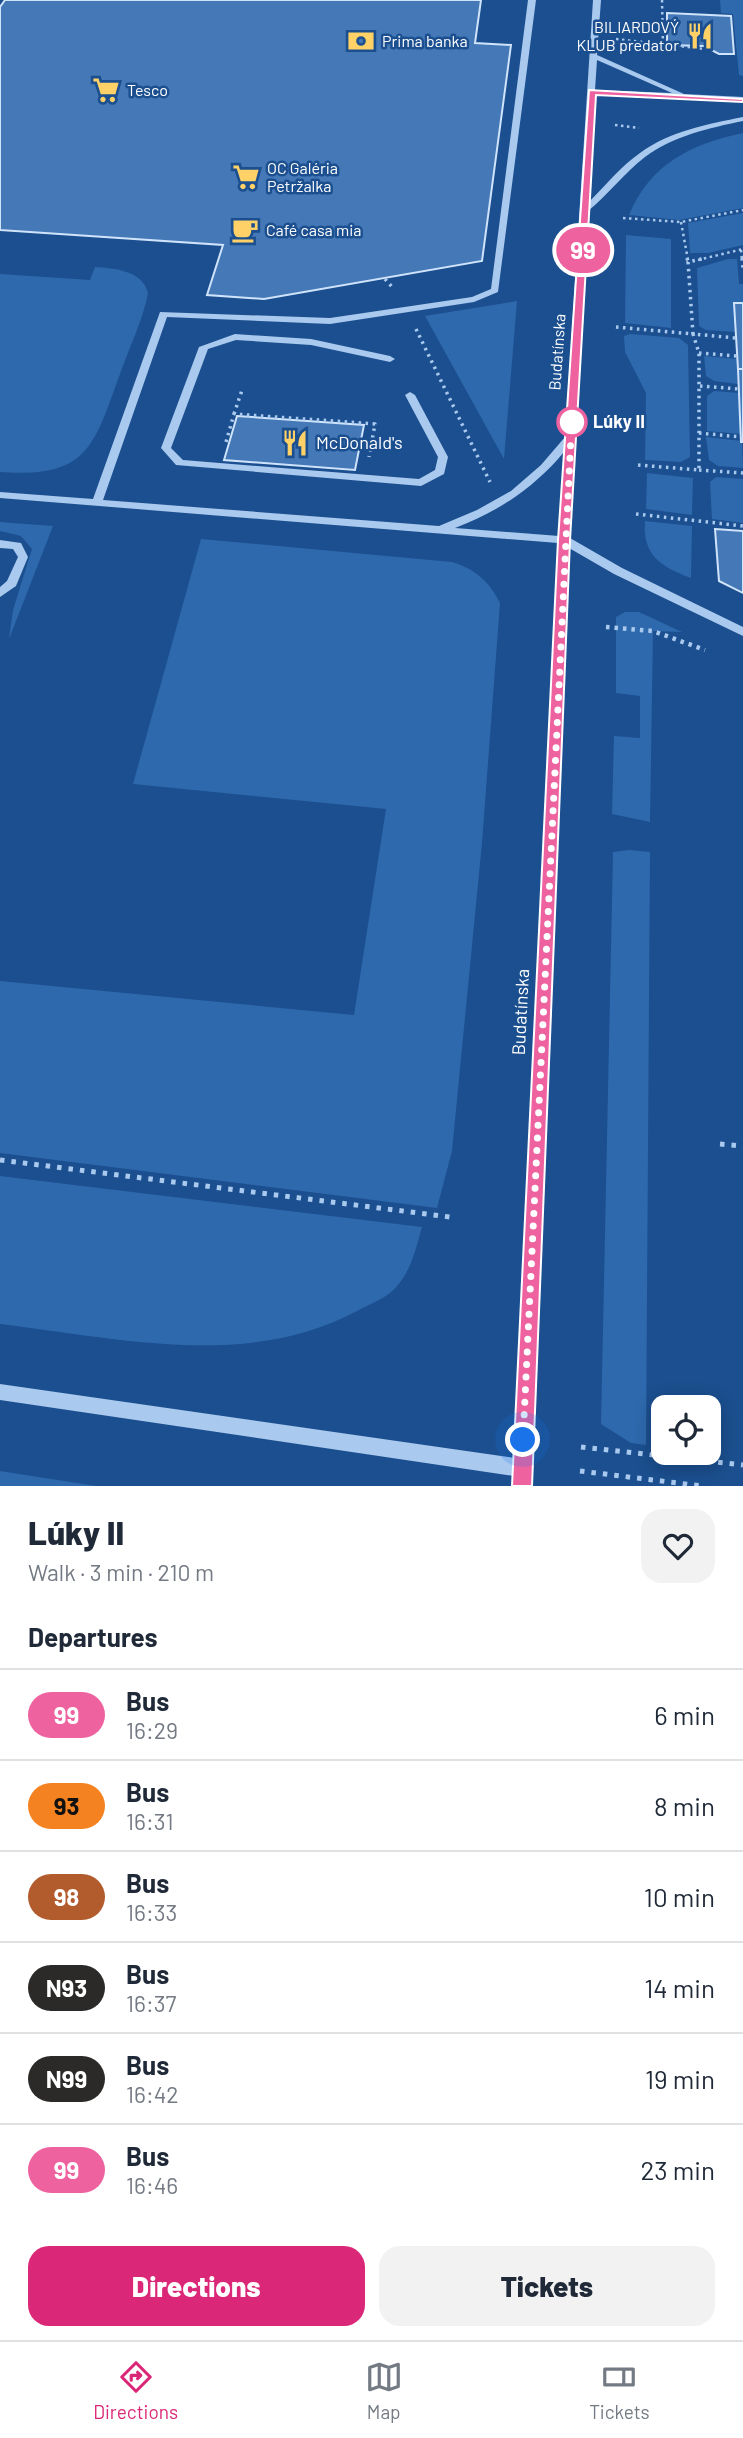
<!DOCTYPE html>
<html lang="en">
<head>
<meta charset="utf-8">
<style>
	body { margin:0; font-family:Barlow,sans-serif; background:#f2f2f3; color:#1f2937; height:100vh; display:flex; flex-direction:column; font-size:26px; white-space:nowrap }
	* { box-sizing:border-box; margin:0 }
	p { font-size:23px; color:#747a83 }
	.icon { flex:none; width:38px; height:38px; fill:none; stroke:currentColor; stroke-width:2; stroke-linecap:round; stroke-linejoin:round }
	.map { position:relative; height:1486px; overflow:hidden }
	.side { display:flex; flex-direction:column; background:#fff; flex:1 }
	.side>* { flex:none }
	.badge { padding:0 14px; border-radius:23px; font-size:24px; line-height:46px }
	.fabs { position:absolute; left:651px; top:1395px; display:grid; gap:14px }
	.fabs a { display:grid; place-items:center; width:70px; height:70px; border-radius:14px; background:#fff; box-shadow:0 4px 18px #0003; font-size:35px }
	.you { position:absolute; width:35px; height:35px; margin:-18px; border:5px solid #fff; border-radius:50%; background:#1a73e8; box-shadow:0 0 0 10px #1a73e833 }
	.map>.badge { position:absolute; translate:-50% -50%; box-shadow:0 0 0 4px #fff }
	h2 { padding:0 28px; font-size:26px; line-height:63px }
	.round { display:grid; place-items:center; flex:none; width:74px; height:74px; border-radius:21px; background:#f2f2f3 }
	.summary { display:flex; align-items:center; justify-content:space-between; height:119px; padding:0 28px }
	h1 { font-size:33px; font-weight:800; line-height:52px }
	.action { display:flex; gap:14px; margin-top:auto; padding:14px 28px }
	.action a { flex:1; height:80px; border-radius:21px; background:#db2777; color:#fff; font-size:28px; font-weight:800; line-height:80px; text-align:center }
	.action a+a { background:#f2f2f3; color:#1f2937 }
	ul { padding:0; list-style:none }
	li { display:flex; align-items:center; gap:21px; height:91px; padding:0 28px; border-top:2px solid #e0e1e3 }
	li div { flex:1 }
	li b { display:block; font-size:26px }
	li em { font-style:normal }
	li .badge { min-width:77px; font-weight:700; text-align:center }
	.tab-bar { display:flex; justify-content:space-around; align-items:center; height:98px; border-top:2px solid #e0e1e3; background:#fff; font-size:19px; color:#747a83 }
	.tab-bar a { display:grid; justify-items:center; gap:4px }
	.tab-bar .selected { color:#db2777 }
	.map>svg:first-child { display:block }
	.green { fill:#2e69ad }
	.building { fill:#4478b7; stroke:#cfe3fa; stroke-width:2 }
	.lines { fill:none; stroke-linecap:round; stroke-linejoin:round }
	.path-far3 { stroke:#a9c9ee; stroke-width:2.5; stroke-dasharray:2.5 3.5; stroke-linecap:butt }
	.path-far2 { stroke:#a9c9ee; stroke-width:3.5; stroke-dasharray:2.5 4.5; stroke-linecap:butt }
	.path-far1 { stroke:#a9c9ee; stroke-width:4.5; stroke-dasharray:3.5 5; stroke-linecap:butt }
	.path { stroke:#a9c9ee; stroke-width:5; stroke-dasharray:4.5 7; stroke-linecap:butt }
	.minor { fill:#a9c9ee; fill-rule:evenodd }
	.line { fill:#ee639f; stroke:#fff; stroke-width:2 }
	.walk { stroke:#fff; stroke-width:7; stroke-dasharray:0 12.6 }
	.stop-dot { fill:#fff; stroke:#ee639f; stroke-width:3.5 }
	.labels { text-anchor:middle; stroke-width:5; stroke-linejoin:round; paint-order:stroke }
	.far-poi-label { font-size:16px; fill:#fff; stroke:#1b4f8f; text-anchor:start }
	.far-street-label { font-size:16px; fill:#fff; stroke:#1b4f8f }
	.stop-label { font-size:18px; font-weight:bold; fill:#fff; stroke:#1b4f8f; text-anchor:start }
	.poi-label { font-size:18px; fill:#fff; stroke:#1b4f8f; text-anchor:start }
	.street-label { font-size:18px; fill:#fff; stroke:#1b4f8f }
</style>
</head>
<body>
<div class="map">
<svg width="743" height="1486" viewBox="0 0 743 1486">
	<rect width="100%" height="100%" fill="#1b4f8f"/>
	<g class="green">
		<path d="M720,0h23v76l-4,-1 -6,-61 -12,-1z"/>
		<path d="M743,133v75l-64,12 -50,-5c21,-51 62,-71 114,-82z"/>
		<path d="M743,213v32l-35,8h-18l-2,-30z"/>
		<path d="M626,235l45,4v89l-46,-5z"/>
		<path d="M728,259h9l2,25h4v19h-9l2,29 -30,-2 -7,-4 -2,-58z"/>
		<path d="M95,267c20,1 48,4 53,26 -5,27 -19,55 -28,81 -27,74 -32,104 -120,98v-198l90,6z"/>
		<path d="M517,301l-13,158 -79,-143z"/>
		<path d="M630,334l49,4 9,7 2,112 -9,5 -36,-2 1,-67 -21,-41 -1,-16z"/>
		<path d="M704,356l33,3 1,25 -24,-3 -8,-5z"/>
		<path d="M714,391l25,2 2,41 -34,-3v-35z"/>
		<path d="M706,437l36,4 1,27 -25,-2 -9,-6z"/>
		<path d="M647,473l46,5 -1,37 -46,-6z"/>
		<path d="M716,477l27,2v44l-31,-4 -2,-37z"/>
		<path d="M645,521l47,5 -1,52c-30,-11 -49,-23 -46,-57z"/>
		<path d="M0,522l53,4 -44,113 4,-29 19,-61 -11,-13 -21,-5z"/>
		<path d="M201,539l251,23c23,7 37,19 48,41l-18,240 -30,308 -15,57 -437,-55v-172l354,34 32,-206 -253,-25z"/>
		<path d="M625,612h14l43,20 -29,-1 -3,191 -38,-8 2,-78 26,2v-42l-24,-3v-76z"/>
		<path d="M629,850l21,2 -4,593 -15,-2 -30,-19 12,-572z"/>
		<path d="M0,1176l422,51c-6,21 -10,41 -24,58 -9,12 -28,19 -41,26 -110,59 -239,27 -357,13z"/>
		<path d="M0,1471l96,15h-96z"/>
	</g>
	<g class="building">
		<path d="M5,0h476l-6,43 36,2 -29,216 -218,38 -57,-4 16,-50 -223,-15v-223z"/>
		<path d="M667,13l64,3 3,38h-15l-15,-8 -37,-1z"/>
		<path d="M734,303h9v66h-5z"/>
		<path d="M738,369h5v73h-2z"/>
		<path d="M237,416l127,9 -9,45 -131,-10z"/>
		<path d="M715,529l28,2v62l-24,-12z"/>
	</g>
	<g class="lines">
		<g class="path-far3">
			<path d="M662,0l1,45"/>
			<path d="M616,39l89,10"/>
			<path d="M615,125l24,3"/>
			<path d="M623,218l58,4 62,-12"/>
			<path d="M681,222l7,38"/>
			<path d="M741,250l1,10"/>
			<path d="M698,260l45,-11"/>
		</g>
		<g class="path-far2">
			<path d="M687,258l1,4"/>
			<path d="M742,258l1,10"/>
			<path d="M385,279l8,9"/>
			<path d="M616,327l77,7 -5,-72 18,-4"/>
			<path d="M416,329l74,153"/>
			<path d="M699,353l38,3"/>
			<path d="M700,386l39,3"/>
			<path d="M234,414l8,-24"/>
			<path d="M699,433l42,4"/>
			<path d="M226,442l8,-28 141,10 -6,33"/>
			<path d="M638,465l61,5v-117l-6,-19 43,4"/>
			<path d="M699,470l44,3"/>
			<path d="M636,514l107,12"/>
		</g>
		<path class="path-far1" d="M606,627l47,4 52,19"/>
		<g class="path">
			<path d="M720,1144l23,2"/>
			<path d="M0,1160l450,57"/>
			<path d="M581,1447l162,18"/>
			<path d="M580,1471l122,15"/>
		</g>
		<g class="minor">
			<path d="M528,0h8l-38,292 -24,10 -144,22 -163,-7 -64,183 336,26 38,-16 34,-19 30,-26 24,-28 28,-437h8l-4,55 87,39 59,3v4l-148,-7 -6,108c17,-17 32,-36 51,-49 30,-22 68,-29 103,-36v4c-34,7 -70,15 -98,36 -21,16 -37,38 -57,54l-18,327 52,30 121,59v9l-129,-62 -45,-26 -38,938h-18l1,-10 -514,-76v-16l515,74 43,-915 -558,-45v-6l93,7 67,-187 170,6 142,-21 19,-8zM597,60l75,33 -77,-3zM564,452l-5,84 -104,-8c43,-16 80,-41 109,-76z"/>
			<path d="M235,334l76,5 79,17 5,3 -5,3 -79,-17 -75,-5 -28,9 -37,99 12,12 236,19 16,-9 3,-13 -33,-62 5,-3 5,3 33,62 -4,17 -23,12 -245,-21 -15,-17 38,-101z"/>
			<path d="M0,540l21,3 7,14 -12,29 -16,11v-10l7,-6 11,-24 -5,-8 -13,-1z"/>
		</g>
	</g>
	<path class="line" d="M589,90l154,9v3l-147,-7 -26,445 -38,946h-20l46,-946z"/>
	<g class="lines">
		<path class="walk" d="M523,1440l49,-1025v7"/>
	</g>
	<defs>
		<g id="restaurant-bare" transform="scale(2.1)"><path d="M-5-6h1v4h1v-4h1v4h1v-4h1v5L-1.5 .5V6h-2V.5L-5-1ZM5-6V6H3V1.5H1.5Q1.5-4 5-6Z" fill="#ffd166" stroke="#1b4f8f" stroke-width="2.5" paint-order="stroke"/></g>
		<g id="bank-bare" transform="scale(2.1)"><path d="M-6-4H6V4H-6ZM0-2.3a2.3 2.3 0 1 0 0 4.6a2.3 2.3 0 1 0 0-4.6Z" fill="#ffd166" stroke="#1b4f8f" stroke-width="2.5" paint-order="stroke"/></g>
		<g id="supermarket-bare" transform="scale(2.1)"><path d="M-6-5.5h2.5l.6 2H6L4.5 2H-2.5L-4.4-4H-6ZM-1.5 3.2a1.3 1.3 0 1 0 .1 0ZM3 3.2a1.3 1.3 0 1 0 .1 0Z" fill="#ffd166" stroke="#1b4f8f" stroke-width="2.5" paint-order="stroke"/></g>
		<g id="cafe-bare" transform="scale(2.1)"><path d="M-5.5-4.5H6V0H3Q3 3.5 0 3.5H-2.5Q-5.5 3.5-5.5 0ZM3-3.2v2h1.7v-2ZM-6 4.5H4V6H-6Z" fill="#ffd166" stroke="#1b4f8f" stroke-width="2.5" paint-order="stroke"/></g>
	</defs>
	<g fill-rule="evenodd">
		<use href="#restaurant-bare" x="700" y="36"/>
		<use href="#bank-bare" x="361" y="41"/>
		<use href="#supermarket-bare" x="106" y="90"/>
		<use href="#supermarket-bare" x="246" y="177"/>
		<use href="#cafe-bare" x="245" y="230"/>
		<use href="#restaurant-bare" x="295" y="443"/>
	</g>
	<circle class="stop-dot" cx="572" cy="422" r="14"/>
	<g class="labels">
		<g class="far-poi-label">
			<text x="679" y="33" text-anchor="end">BILIARDOVÝ<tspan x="679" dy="18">KLUB predator</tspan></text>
			<text x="382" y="47">Prima banka</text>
			<text x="127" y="96">Tesco</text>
			<text x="267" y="174">OC Galéria<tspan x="267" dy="18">Petržalka</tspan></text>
			<text x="266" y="236">Café casa mia</text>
		</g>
		<g class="far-street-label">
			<text transform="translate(557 352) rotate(-86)" y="6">Budatínska</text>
		</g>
		<g class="stop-label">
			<text x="593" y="428">Lúky II</text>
		</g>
		<g class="poi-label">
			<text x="316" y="449">McDonald's</text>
		</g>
		<g class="street-label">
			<text transform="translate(521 1012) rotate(-87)" y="6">Budatínska</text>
		</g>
	</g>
</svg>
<div class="fabs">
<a><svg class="icon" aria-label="locate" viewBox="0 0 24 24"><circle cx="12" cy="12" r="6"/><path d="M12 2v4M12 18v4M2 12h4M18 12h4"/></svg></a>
</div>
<div class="you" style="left:523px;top:1440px"></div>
<b class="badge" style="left:583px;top:250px;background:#ee639f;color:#fff">99</b>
</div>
<section class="side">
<div class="summary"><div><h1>Lúky II</h1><p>Walk · 3 min · 210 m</p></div><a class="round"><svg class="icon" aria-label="heart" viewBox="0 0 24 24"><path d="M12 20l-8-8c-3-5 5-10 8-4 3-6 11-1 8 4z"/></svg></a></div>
<h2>Departures</h2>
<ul>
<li><span class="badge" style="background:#ee639f;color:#fff">99</span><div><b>Bus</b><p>16:29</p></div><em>6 min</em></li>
<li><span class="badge" style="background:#f58220;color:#111">93</span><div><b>Bus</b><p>16:31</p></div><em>8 min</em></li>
<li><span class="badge" style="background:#b25c2e;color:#fff">98</span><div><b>Bus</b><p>16:33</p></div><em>10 min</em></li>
<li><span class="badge" style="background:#2b2a29;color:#fff">N93</span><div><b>Bus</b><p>16:37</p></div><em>14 min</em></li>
<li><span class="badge" style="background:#2b2a29;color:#fff">N99</span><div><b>Bus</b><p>16:42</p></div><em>19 min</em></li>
<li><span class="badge" style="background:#ee639f;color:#fff">99</span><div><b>Bus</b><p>16:46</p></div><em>23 min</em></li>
</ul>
<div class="action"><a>Directions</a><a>Tickets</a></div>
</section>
<nav class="tab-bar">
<a class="selected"><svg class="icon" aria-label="directions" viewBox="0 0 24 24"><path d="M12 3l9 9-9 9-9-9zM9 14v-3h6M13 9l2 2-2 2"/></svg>Directions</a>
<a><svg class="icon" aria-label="map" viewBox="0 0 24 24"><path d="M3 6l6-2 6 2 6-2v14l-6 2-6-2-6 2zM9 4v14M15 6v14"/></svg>Map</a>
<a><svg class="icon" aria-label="tickets" viewBox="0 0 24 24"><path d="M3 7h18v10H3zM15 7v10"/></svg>Tickets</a>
</nav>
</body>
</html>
